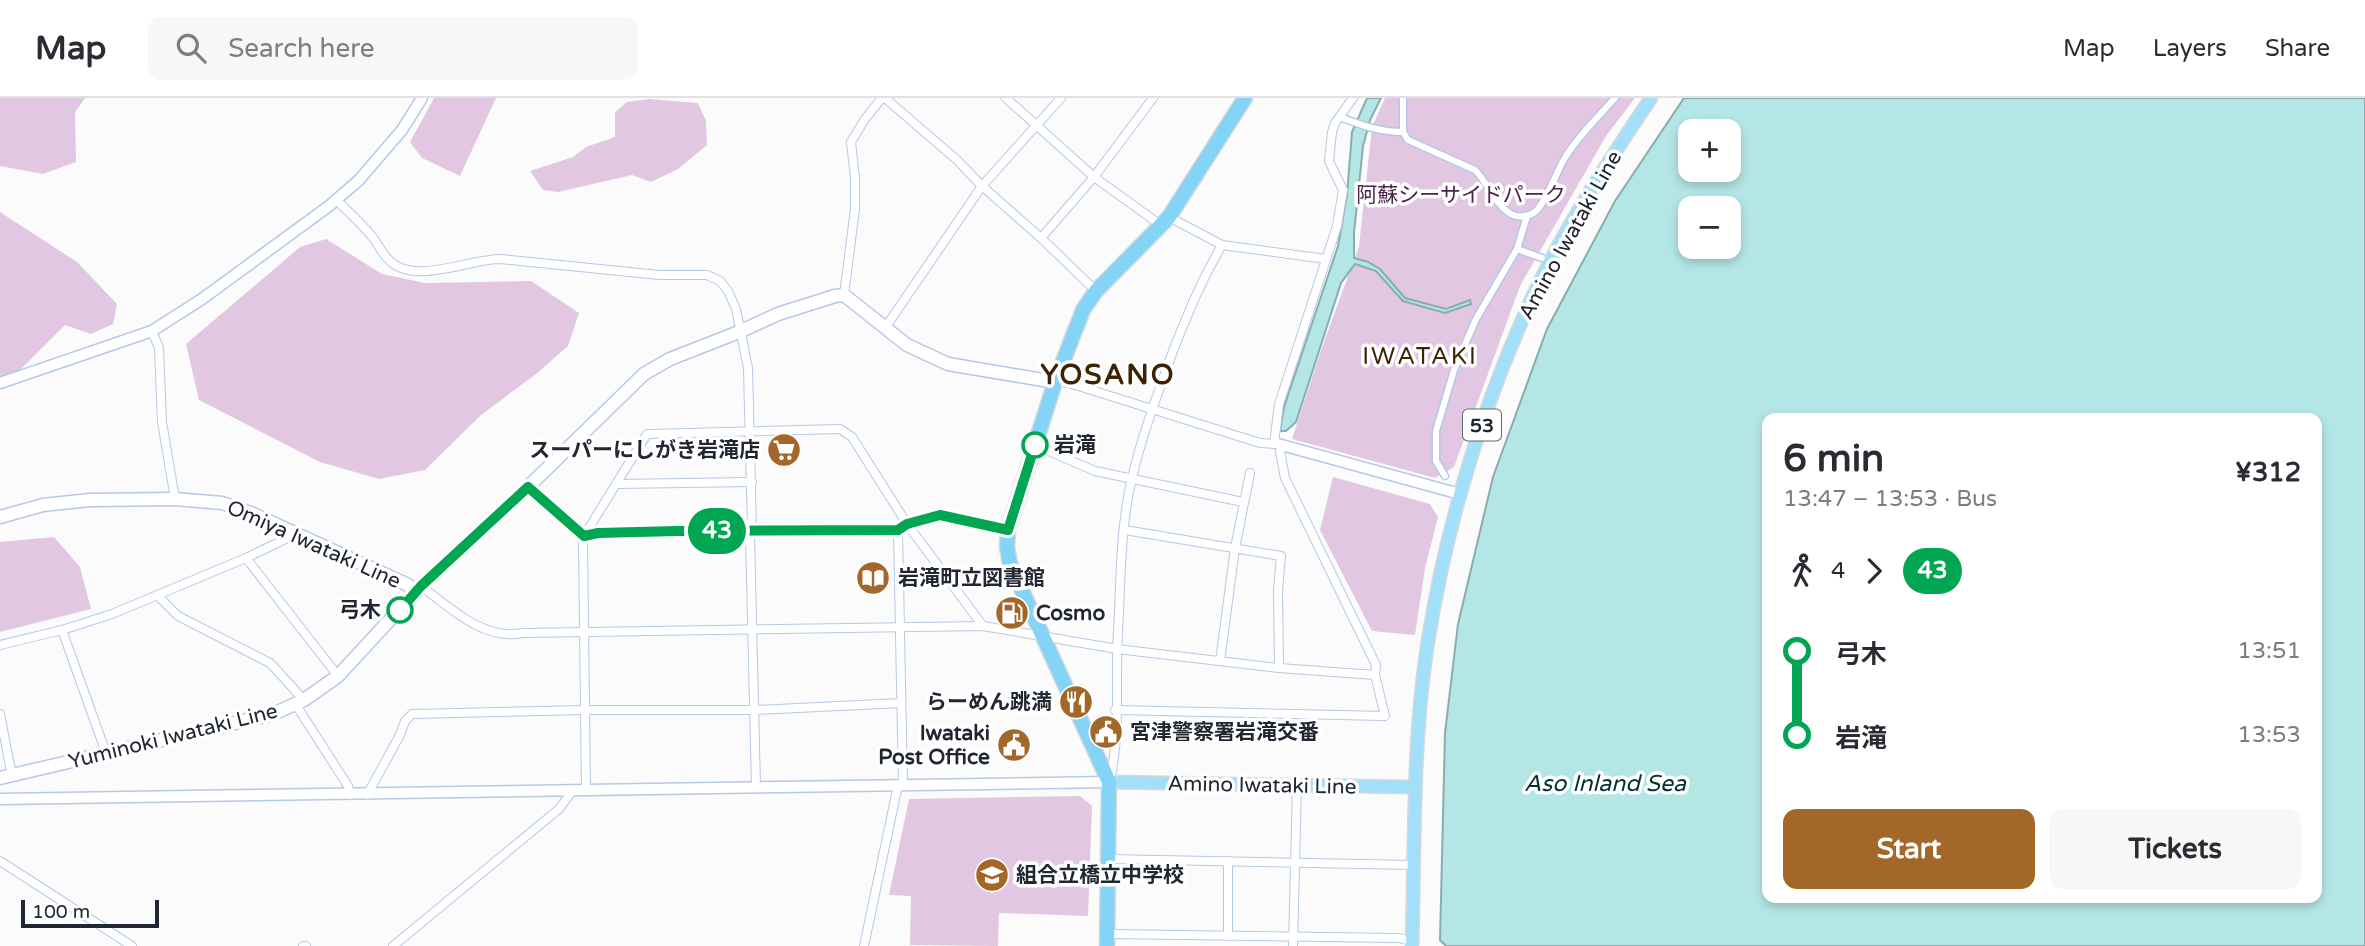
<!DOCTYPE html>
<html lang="en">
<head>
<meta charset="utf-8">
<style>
	body { margin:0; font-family:"Varela Round","Noto Sans JP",sans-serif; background:#f7f7f7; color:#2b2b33; height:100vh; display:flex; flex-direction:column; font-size:26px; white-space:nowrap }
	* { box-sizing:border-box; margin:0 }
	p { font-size:23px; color:#7c7c81 }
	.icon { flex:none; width:38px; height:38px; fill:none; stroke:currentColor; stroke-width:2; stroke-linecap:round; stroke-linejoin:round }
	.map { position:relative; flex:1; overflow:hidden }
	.panel { position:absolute; left:1762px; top:315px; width:560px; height:490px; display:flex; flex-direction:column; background:#fff; border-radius:14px; box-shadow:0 4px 10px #0003 }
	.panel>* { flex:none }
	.badge { padding:0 14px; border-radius:23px; font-size:24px; line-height:46px }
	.tools { position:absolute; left:1678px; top:21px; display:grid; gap:14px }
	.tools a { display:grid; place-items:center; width:63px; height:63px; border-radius:14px; background:#fff; box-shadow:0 4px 10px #0003; font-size:35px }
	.scale { position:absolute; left:21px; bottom:18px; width:138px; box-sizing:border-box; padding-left:7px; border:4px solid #202732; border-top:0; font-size:19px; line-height:24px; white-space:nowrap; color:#202732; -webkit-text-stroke:5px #fff; paint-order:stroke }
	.map>.badge { position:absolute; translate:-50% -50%; box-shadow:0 0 0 4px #fff }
	.legs { display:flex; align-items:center; gap:10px; height:77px; padding:0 21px; font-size:23px }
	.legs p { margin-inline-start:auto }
	.summary { display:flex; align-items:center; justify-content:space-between; height:119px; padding:0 21px }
	h1 { font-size:38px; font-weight:700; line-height:52px }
	.button { display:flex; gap:14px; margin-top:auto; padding:14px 21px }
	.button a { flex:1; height:80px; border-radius:14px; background:#a36729; color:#fff; font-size:28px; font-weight:700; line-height:80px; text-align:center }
	.button a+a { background:#f7f7f7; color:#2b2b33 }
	ul { padding:0 21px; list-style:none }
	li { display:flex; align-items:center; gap:24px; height:84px; font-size:26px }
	li i { display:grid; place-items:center; width:10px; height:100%; margin:0 9px; background:currentColor }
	li i::after { content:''; width:18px; height:18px; margin:-9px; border:5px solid; border-radius:50%; background:#fff }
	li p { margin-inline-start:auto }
	li:first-child i { background:linear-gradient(#0000 50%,currentColor 0) }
	li:last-child i { background:linear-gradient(currentColor 50%,#0000 0) }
	header { display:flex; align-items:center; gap:42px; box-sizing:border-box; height:98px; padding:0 35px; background:#fff; border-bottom:2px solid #e1e1e2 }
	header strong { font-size:33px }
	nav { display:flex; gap:38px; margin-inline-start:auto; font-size:24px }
	.search { width:490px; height:63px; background:#f7f7f7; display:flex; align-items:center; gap:18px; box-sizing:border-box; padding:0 24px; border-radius:14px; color:#7c7c81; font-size:26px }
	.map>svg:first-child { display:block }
	.green { fill:#e1c7e1 }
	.water { fill:#b4e6e6; stroke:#88adb0; stroke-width:2; fill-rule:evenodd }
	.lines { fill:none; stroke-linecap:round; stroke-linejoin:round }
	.pedestrian-casing { stroke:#b6c8e7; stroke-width:9 }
	.minor-casing { stroke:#b6c8e7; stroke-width:10 }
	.tertiary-casing { stroke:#b6c8e7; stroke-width:13 }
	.secondary-casing { stroke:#b6c8e7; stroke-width:15 }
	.primary-casing { stroke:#d7d8da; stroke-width:15 }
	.trunk-casing { stroke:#d7d8da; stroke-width:17 }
	.pedestrian { stroke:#fff; stroke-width:6 }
	.minor { stroke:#fff; stroke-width:8 }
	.tertiary { stroke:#fff; stroke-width:10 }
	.secondary { stroke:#fff; stroke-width:12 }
	.primary { stroke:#a2dff8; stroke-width:12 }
	.trunk { stroke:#83d4f6; stroke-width:14 }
	.line-1-casing { stroke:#fff; stroke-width:16 }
	.line-1 { stroke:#00a651; stroke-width:10 }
	.stop-1-dot { fill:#fff; stroke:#00a651; stroke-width:3.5 }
	.labels { text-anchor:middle; stroke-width:7; stroke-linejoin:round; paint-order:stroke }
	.shield { fill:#fff; stroke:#636870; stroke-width:2 }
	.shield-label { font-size:19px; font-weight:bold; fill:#202732 }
	.park-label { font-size:21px; fill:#48234a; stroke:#fff }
	.street-label { font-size:21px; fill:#202732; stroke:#fff }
	.stop-label { font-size:21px; font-weight:bold; fill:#202732; stroke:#fff; text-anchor:start }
	.poi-label { font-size:21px; font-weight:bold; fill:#202732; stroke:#fff; text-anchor:start }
	.water-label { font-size:23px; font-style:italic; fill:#023334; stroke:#fff }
	.quarter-label { font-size:24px; letter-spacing:2px; fill:#3e2204; stroke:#fff }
	.district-label { font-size:28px; font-weight:bold; letter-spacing:2px; fill:#3e2204; stroke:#fff }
</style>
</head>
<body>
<header>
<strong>Map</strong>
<div class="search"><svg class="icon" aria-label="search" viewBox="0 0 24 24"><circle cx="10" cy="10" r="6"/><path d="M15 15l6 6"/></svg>Search here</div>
<nav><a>Map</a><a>Layers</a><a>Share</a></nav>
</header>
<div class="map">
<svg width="2365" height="848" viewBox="0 0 2365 848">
	<rect width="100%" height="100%" fill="#fbfbfb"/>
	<g class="green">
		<path d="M0,0h85l-10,14 1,50 -33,12 -43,-8z"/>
		<path d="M434,0h62l-36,78 -38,-18 -12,-16z"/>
		<path d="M1385,0h250l-29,38 -86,150 -66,181 -19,11 -143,-39 28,-86 39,-107 13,-119z"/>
		<path d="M649,1l49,4 8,18 1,24 -29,24 -27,13 -19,-7 -74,17 -15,-2 -13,-19 43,-14 13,-10 29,-10v-25l12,-10z"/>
		<path d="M0,114l77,50 40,42 -4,20 -22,10 -26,-9 -56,56 -9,1z"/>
		<path d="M326,141l56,35 43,9 106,-2 48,32 -11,33 -32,28 -55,41 -56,55 -46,9 -59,-17 -121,-62 -13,-56 114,-97z"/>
		<path d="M1333,379l97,27 8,13 -13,51 -10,67 -43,-4 -52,-101z"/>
		<path d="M54,439l26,30 11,42 -91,23v-90z"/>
		<path d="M1080,698l12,10 -4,110 -89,-3 -1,33 -88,-1 1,-49 -22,-1 20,-96z"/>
	</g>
	<g class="water">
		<path d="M1367,0h14l-11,22 -7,26 -9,87v25l14,4 12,7 25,29 41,11 24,-9 1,4 -26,9 -42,-12 -27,-30 -21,-7 -14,19 -45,139 -10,9h-6l4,-24 54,-161 9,-51 5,-63z"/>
		<path d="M1684,0h681v848h-919l-6,-6 5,-207 13,-109 35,-147 54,-148 68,-128zM1729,33v39h-39v-39zM1729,110v39h-39v-39zM2317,320v480h-549v-480z"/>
	</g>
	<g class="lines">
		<g class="pedestrian-casing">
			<g id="pedestrian">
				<path d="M1403,0v34l5,8 67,30c13,13 21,37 38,45 8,3 19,1 25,-6 12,-15 18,-37 28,-53 14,-22 32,-39 49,-58"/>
				<path d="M1340,19c21,8 39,15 63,15"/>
				<path d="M1517,151l25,9"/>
				<path d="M1445,378l-9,-15v-30l18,-61 22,-51 41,-70 10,-33"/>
			</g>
		</g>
		<g class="minor-casing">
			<g id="minor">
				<path d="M885,0l72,62 25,26 59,52 55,53"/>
				<path d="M1006,0l88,79 68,49"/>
				<path d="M336,102c13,12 27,25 38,39 5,7 9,16 16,22 24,24 80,-2 110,-2l159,16h48l13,6 8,10 8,18 12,59 4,163 -2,5 6,251"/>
				<path d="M1169,119l53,28 104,14"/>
				<path d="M1041,140l53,-61 59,-79"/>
				<path d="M844,197l11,-86v-31l-4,-36 14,-23 17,-21"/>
				<path d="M885,230l97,-142 79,-88"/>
				<path d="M152,233l7,17 3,74 13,77"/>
				<path d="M1055,284l14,1 191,60 18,1"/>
				<path d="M1274,346l5,-40 58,-178 6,-36 -14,-29 3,-29 3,-9 18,-25"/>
				<path d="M1035,347l60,26 148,31"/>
				<path d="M1282,347l-2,6 5,27 91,187 -1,10"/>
				<path d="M616,386l136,-2"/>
				<path d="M528,389l56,49"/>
				<path d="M1125,432l156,26 -3,34 1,78"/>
				<path d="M584,438l14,-3 79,-2 221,-1"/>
				<path d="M246,460l92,118"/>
				<path d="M421,488c29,22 63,55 102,47l460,-7 134,23 162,19 96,7 10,41 -270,-6"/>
				<path d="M157,497l21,21 92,47 34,37"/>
				<path d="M62,532l44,123"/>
				<path d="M0,547l62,-15 50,-16 134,-56 52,-25"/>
				<path d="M1220,563l15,-113 15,-75"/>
				<path d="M296,607l52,81 2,9"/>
				<path d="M0,616l12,62"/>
				<path d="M1110,682c11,-48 5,-100 8,-149 3,-50 2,-104 14,-153 10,-43 26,-85 41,-127 15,-38 28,-70 49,-106"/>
				<path d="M903,687l-5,-255 9,-6 33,-9 68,15"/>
				<path d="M586,692l-3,-248 1,-6 63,-102 193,-5 12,8 55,87 76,102"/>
				<path d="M367,697l33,-60 5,-14 7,-7 173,-4h170l146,-7"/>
				<path d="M1108,761l306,6"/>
				<path d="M0,763l132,85"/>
				<path d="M1107,836l292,4 13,3"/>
				<path d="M1228,838v-75"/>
				<path d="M303,848h3"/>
				<path d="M393,848l166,-137 14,-19"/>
				<path d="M864,848l34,-161"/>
				<path d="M1293,848l4,-161"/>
			</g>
		</g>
		<g class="tertiary-casing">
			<g id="tertiary">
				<path d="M0,285l152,-52 50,-32 127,-93 30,-26 43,-50 20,-32"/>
				<path d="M1278,346l182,50"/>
				<path d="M0,701l1109,-17"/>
			</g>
		</g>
		<g class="secondary-casing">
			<g id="secondary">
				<path d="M0,419l43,-12 47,-5 85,-1 47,4 29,10 157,72 8,8"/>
				<path d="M0,680l273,-64 31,-14 34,-24 83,-90 107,-99 116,-113 26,-15 69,-27 39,-18 57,-18 9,-1 63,50 41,19 107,18"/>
			</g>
		</g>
		<g class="primary-casing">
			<g id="primary">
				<path d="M1109,684l306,5"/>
				<path d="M1412,848c3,-104 0,-208 17,-311 19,-116 54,-230 103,-337 32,-70 76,-136 119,-200"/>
			</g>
		</g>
		<g class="trunk-casing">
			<path id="trunk" d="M1107,848l2,-164 -99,-218 -3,-17 1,-17 47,-148 28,-72 13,-19 73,-74 76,-119"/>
		</g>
		<use href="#pedestrian" class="pedestrian"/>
		<use href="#minor" class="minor"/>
		<use href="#tertiary" class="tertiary"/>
		<use href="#secondary" class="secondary"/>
		<use href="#primary" class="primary"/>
		<use href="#trunk" class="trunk"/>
	</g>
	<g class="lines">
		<g class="line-1-casing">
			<path id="line-1" d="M400,512l21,-24 107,-99 56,49 14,-3 79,-2 221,-1 9,-6 33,-9 68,15 27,-85"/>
		</g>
		<use href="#line-1" class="line-1"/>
	</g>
	<defs>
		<g id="supermarket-disc" transform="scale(1.75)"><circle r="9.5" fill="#a36729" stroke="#fff"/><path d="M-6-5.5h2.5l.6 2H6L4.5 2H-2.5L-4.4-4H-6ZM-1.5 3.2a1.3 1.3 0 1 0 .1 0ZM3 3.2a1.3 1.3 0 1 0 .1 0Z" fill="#fff"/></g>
		<g id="library-disc" transform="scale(1.75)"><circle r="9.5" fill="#a36729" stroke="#fff"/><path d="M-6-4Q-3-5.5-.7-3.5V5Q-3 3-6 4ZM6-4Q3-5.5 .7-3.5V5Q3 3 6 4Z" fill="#fff"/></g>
		<g id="fuel-disc" transform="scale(1.75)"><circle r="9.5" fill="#a36729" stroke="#fff"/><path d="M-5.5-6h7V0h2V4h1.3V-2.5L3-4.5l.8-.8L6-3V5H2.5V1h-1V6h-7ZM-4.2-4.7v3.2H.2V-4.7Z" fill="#fff"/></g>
		<g id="restaurant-disc" transform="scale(1.75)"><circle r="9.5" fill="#a36729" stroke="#fff"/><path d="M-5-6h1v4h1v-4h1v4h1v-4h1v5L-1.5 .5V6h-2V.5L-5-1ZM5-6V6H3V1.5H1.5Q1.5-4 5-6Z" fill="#fff"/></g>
		<g id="civic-disc" transform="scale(1.75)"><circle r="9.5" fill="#a36729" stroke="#fff"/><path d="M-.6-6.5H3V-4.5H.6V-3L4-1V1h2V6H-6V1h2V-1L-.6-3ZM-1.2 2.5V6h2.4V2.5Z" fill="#fff"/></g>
		<g id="school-disc" transform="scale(1.75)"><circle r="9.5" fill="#a36729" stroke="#fff"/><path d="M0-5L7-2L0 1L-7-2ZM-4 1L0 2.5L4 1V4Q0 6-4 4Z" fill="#fff"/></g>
	</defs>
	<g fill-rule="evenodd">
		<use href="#supermarket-disc" x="784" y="352"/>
		<use href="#library-disc" x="873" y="480"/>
		<use href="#fuel-disc" x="1012" y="515"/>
		<use href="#restaurant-disc" x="1076" y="604"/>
		<use href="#civic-disc" x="1106" y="634"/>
		<use href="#civic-disc" x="1014" y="647"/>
		<use href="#school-disc" x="992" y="777"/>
	</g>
	<g class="stop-1-dot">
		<circle cx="1035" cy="347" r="12"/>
		<circle cx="400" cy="512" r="12"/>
	</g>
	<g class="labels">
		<rect class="shield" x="1463" y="311.5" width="38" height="31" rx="5"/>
		<g class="shield-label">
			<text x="1482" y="334">53</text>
		</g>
		<g class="park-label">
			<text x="1461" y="104">阿蘇シーサイドパーク</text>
		</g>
		<g class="street-label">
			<text transform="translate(1570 137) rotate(-61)" y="7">Amino Iwataki Line</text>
			<text transform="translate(314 446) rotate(24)" y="7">Omiya Iwataki Line</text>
			<text transform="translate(173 638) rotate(-14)" y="7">Yuminoki Iwataki Line</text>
			<text transform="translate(1262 687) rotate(1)" y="7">Amino Iwataki Line</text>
		</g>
		<g class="stop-label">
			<text x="1054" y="354">岩滝</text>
			<text x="381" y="519" text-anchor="end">弓木</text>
		</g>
		<g class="poi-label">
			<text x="760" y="359" text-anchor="end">スーパーにしがき岩滝店</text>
			<text x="898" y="487">岩滝町立図書館</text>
			<text x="1036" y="522">Cosmo</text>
			<text x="1052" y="611" text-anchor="end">らーめん跳満</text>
			<text x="1130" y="641">宮津警察署岩滝交番</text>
			<text x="990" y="642" text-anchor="end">Iwataki<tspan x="990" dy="24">Post Office</tspan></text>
			<text x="1016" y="784">組合立橋立中学校</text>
		</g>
		<g class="water-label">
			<text x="1605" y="693">Aso Inland Sea</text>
		</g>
		<g class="quarter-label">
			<text x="1420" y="266">IWATAKI</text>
		</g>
		<g class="district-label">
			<text x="1108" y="286">YOSANO</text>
		</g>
	</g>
</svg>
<div class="tools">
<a>+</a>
<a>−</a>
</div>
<div class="scale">100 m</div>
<b class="badge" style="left:717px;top:433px;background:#00a651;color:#fff">43</b>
<section class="panel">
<div class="summary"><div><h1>6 min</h1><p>13:47 – 13:53 · Bus</p></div><b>¥312</b></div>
<div class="legs"><svg class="icon" aria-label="walk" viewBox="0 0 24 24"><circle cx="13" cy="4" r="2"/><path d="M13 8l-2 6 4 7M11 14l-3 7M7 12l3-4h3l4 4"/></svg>4<svg class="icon" aria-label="forward" viewBox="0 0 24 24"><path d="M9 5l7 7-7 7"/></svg><b class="badge" style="background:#00a651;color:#fff">43</b></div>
<ul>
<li><i style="color:#00a651"></i><b>弓木</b><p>13:51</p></li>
<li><i style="color:#00a651"></i><b>岩滝</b><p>13:53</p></li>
</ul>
<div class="button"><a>Start</a><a>Tickets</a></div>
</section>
</div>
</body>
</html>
